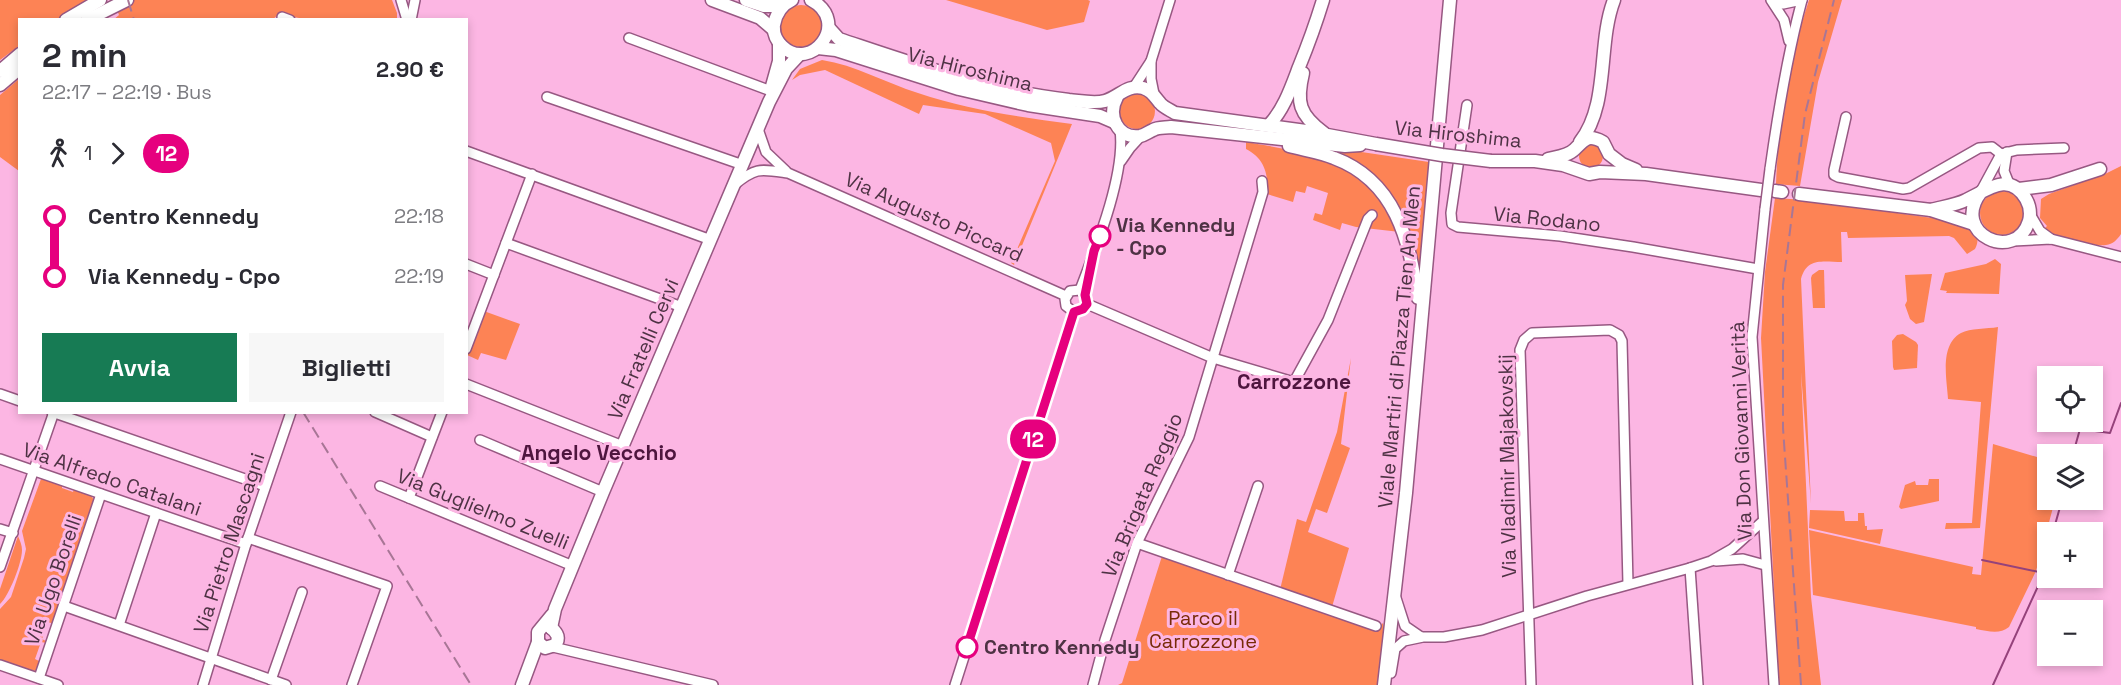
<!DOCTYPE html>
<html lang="it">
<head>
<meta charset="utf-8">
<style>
	body { margin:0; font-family:"Space Grotesk",sans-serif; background:#f7f7f7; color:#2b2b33; height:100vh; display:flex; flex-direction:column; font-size:22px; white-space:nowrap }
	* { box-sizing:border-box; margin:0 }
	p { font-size:20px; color:#7c7c81 }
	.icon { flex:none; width:33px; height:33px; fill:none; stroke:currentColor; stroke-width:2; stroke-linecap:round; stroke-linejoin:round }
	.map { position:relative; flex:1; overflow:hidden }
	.drawer { position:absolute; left:18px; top:18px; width:450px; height:396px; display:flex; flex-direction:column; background:#fff; border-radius:0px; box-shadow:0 3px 9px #0003 }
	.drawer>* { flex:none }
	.badge { padding:0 12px; border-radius:20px; font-size:21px; line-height:39px }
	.controls { position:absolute; left:2037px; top:366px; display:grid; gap:12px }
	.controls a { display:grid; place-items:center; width:66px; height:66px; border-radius:0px; background:#fff; box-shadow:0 3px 9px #0003; font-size:30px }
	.map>.badge { position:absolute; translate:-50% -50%; box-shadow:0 0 0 3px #fff }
	.legs { display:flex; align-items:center; gap:9px; height:66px; padding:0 24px; font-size:20px }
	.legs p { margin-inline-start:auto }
	.head { display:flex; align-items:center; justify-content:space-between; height:102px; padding:0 24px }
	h1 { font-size:33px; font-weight:700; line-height:45px }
	.action { display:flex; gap:12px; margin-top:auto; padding:12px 24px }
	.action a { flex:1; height:69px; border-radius:0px; background:#177b54; color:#fff; font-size:24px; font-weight:700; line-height:69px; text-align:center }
	.action a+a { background:#f7f7f7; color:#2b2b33 }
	ul { padding:0 24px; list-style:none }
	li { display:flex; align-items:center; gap:21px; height:60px; font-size:22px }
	li i { display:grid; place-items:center; width:9px; height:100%; margin:0 8px; background:currentColor }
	li i::after { content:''; width:15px; height:15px; margin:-8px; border:4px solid; border-radius:50%; background:#fff }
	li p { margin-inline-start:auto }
	li:first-child i { background:linear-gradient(#0000 50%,currentColor 0) }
	li:last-child i { background:linear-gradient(currentColor 50%,#0000 0) }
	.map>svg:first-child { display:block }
	.green { fill:#fd8355 }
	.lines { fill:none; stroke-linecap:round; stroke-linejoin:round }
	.stream { stroke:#95427b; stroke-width:2 }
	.minor-casing { stroke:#975882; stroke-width:12 }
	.major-casing { stroke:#975882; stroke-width:15 }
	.minor { stroke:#fff; stroke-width:9 }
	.major { stroke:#fff; stroke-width:12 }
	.rail { stroke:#a87696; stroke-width:2; stroke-dasharray:12 6; stroke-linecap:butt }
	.minor-bridge-casing { stroke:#975882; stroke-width:12; stroke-linecap:butt }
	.major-bridge-casing { stroke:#975882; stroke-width:15; stroke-linecap:butt }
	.minor-bridge { stroke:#fff; stroke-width:9 }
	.major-bridge { stroke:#fff; stroke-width:12 }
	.line-1-casing { stroke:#fff; stroke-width:14 }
	.line-1 { stroke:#e6007e; stroke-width:9 }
	.stop-1-dot { fill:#fff; stroke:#e6007e; stroke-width:3 }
	.labels { text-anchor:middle; stroke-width:6; stroke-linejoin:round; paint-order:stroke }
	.street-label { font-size:20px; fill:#4e3244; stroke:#fcb6e3 }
	.stop-label { font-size:20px; font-weight:bold; fill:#4e3244; stroke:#fcb6e3; text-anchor:start }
	.park-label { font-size:20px; fill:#782b07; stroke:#fcb6e3 }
	.neighbourhood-label { font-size:21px; font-weight:bold; fill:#4e153e; stroke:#fcb6e3 }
</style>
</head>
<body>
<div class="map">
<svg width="2121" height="685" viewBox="0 0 2121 685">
	<rect width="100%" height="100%" fill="#fcb6e3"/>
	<g class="green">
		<path d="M0,0h93l-34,19 -39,1 -1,26 -19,14z"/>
		<path d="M113,0h279l5,13v7l-93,-1 -25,-5 -7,6h-159l6,-5z"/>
		<path d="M946,0h142l2,1 -6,21 -37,8z"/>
		<path d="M1809,0h33l-24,82 -18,104 -24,-2c2,-60 14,-127 33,-184z"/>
		<circle cx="801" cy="26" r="21"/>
		<path d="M822,60c33,5 64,23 96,33 50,17 102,24 154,31l-58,141 -3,-2 44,-102 -4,-18 -66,-29 -62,-9 -4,9 -94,-44 -25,5 -8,5 8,-11z"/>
		<path d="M19,79v92l-19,-14v-62z"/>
		<circle cx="1137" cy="111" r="18"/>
		<path d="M1246,142c46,8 108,17 137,58 7,9 12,22 17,32l-44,-5 -14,-4 -2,7 -27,-10 2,-7 7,2 6,-22 -21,-7 -2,7 -9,-2 -3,11 -26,-8c2,-20 -3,-36 -21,-45z"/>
		<circle cx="1591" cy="156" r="12"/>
		<path d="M1321,146l108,16 -9,124 -33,-92z"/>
		<path d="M2121,166v68c-4,6 -8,10 -15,11 -15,2 -49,-8 -62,-16l3,-3 -7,-8 1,-19 8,-5 58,-21z"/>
		<circle cx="2002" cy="213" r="22"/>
		<path d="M1775,198l32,2 146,21c13,4 31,11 22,28l-8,5 -13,-16 -5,-2 -101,2 -1,-6h-6l1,30c-19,0 -35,-5 -41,17l10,225 -10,-132 10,225 10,88h-42l-18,-347 4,-66z"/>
		<path d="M1995,259l6,5 -2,30 -53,-1 1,-2 -7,-1 5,-17 41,-9z"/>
		<path d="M1819,270h5l1,38h-12l-2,-30 1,-3z"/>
		<path d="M1932,274l-8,48 -8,2 -6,-5 -5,-14 2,-4 -2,-26z"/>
		<path d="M481,310l39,14 -14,36 -25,-7 -3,7 -11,-5 -1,-6z"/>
		<path d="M1998,327l-18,201 -35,1 1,-6h26l9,-121 -33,-3c-1,-19 -9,-54 13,-66 9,-5 26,-4 37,-6z"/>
		<path d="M1903,334l13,8 2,3 -1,23 -23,2 -1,-3 -1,-26 5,-6z"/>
		<path d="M1351,358l-10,86 9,4 -23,65 -11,-4 -8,23 41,16 -17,59 43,14 6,4 2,-2 1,5 -7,57h-259l4,-2 40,-127 116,42 19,-79 9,3 31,-90z"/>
		<path d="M1993,444l54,16 1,40h7l-19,71 -27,56c-10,8 -21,4 -33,2v-2l-163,-32 -4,-65 164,37 -1,7 9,1z"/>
		<path d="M41,479l21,6v3l11,4 1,-3 16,5 4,6 -40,124 -6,-2 -6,17 6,3 -1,1 -6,-1 -6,17 6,3 -2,7 -5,2 -34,-11v-51l11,-12 13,-39 2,-9 -4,-18z"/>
		<path d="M1929,479h10v22l-38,8 -2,-2 6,-22 10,-4 1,4h12z"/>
		<path d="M1810,510l34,1 1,10h13v-8h6l1,13h2v4l16,-1 -3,15 -71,-16z"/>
		<path d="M18,536c2,5 4,9 4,14 0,13 -13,46 -22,54v-15z"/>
	</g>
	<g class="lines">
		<g class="stream">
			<path d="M2073,454l7,-25 30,4 11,-30"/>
			<path d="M2053,532l9,-32"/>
			<path d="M1982,560l62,13"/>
			<path d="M1993,685l51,-112 4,-16"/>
		</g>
		<g class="minor-casing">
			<g id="minor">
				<path d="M401,0l6,20"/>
				<path d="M1771,0l13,20 5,21"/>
				<path d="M1773,2l10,2 19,-4"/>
				<path d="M282,17l8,3"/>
				<path d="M411,20l4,-20"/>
				<path d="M629,38l142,53"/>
				<path d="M1151,61v18l3,15"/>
				<path d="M1134,87l17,-26 19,-61"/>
				<path d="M547,97l196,68"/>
				<path d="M1467,105l-16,108 1,11 6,3 102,9 73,11 125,22"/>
				<path d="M1846,117l-12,53v5l4,2 65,12 6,-1 70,-40 13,-1 9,7"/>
				<path d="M758,129l8,23 20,19"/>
				<path d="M466,151l245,89"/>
				<path d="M2007,152l-3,19 6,15"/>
				<path d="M1121,161l9,-13 11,-12"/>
				<path d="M1770,169c8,-57 17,-113 32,-169"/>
				<path d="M734,185c22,-18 26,-16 54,-12l278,123"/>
				<path d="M1981,191l20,-37 16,-4 47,-2"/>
				<path d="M1765,209l-13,128 22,348"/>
				<path d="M2030,214l10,17 11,8"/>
				<path d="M2013,241l38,-2 70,18"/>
				<path d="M506,243l176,64"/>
				<path d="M466,264l28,11"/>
				<path d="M1080,290c16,-42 46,-117 40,-160"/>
				<path d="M1085,295l-5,-5 -10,1 -5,8 1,7 8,6 9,-3 4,-5 -2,-9 2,-11"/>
				<path d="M1087,304l126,54 81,24 34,-62 40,-101 4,-4"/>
				<path d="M466,349l66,-175"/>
				<path d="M466,384l157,62"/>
				<path d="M0,394l20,7"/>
				<path d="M52,412l213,74"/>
				<path d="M375,412l57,25"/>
				<path d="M480,440l123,52"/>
				<path d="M0,459l246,85"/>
				<path d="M380,486l193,80"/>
				<path d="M409,498l33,-86"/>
				<path d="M0,529l13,4"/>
				<path d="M248,538l139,48 -35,99"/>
				<path d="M1137,543l239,83"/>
				<path d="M1716,561l27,-2 22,6"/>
				<path d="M0,567l54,-155"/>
				<path d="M1690,568l8,117"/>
				<path d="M1228,575l30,-89"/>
				<path d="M1396,598l9,28 16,11"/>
				<path d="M64,606l222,79"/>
				<path d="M119,625l37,-112"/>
				<path d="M553,647l160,38"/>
				<path d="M0,665l58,20"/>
				<path d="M1391,673l4,-24 9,-8 19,-4h21l38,-7 105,-34 103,-28 21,-7 21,-12 31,-28"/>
				<path d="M39,678l62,-184"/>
				<path d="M271,680l31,-88"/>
				<path d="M203,685l43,-141 45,-132"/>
				<path d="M955,685l119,-373"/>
				<path d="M1093,685l12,-45 32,-97 52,-106 74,-245 -1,-11"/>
				<path d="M1531,685l-11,-335 4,-10 8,-7 78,-3 9,5 3,6 6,243"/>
			</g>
		</g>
		<g class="major-casing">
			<g id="major">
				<path d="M712,0l48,18 14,12"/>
				<path d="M746,0l18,6h18"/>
				<path d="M792,0c-11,5 -16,13 -18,25 -1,8 2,15 8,21 29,28 70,-24 29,-46"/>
				<path d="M66,20l34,-20"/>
				<path d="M87,20l40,-20"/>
				<path d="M829,28l10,11c75,25 150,52 230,61 12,1 25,4 36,1 14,-4 22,-17 38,-13 9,3 11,8 17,15 3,4 10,7 15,10l131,18 70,13"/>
				<path d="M818,48l18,2 123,39 69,16 72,11 14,6"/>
				<path d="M0,71l20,-17"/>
				<path d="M1303,73c-7,29 -4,42 21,60"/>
				<path d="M0,85l20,-17"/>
				<path d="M772,86l7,-25v-18"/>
				<path d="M1117,97c-10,18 0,42 23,39 5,-1 8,-4 13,-6 5,-3 12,-2 18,-3l174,19 15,-1"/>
				<path d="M1269,125c15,-16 22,-37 30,-58 9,-22 17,-44 24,-67"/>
				<path d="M1580,142c30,-38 17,-98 34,-142"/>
				<path d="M1289,146c15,4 31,6 45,12 62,23 75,82 84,140"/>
				<path d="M1548,159c8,-2 20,-3 27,-10 10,-10 13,-15 28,-7l6,12 13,10 14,6"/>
				<path d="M1491,161h44l28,4 26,9 11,-2 46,2 115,16"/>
				<path d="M2019,189l32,-4 49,-16"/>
				<path d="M1775,191l7,1"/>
				<path d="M1799,194l132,16 43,14"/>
				<path d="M1931,210c11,-3 25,-5 35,-10 20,-9 43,-30 60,-1 4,7 5,14 3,22 -13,43 -80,13 -48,-29"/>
				<path d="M551,628l4,-19 48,-117 166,-390 17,-33 14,-15"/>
				<path d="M538,642l7,6 10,-3c5,-6 3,-12 -4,-17"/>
				<path d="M522,685l16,-43v-10l14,-17"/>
				<path d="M1384,685l22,-192 44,-493"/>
			</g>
		</g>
		<use href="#minor" class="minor"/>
		<use href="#major" class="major"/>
		<g class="rail">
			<path d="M128,0l6,20"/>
			<path d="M303,412l168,273"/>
			<path d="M1801,685l-18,-257v-143l22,-171 29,-114"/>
		</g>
		<g class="minor-bridge-casing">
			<path id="minor-bridge" d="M1765,209l5,-40"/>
		</g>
		<g class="major-bridge-casing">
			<path id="major-bridge" d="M1376,144l66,11 49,6"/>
		</g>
		<use href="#minor-bridge" class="minor-bridge"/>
		<use href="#major-bridge" class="major-bridge"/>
	</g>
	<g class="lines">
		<g class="line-1-casing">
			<path id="line-1" d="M967,647l107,-335 9,-3 4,-5 -2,-9 9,-44 6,-15"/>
		</g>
		<use href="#line-1" class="line-1"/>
	</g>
	<g class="stop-1-dot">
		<circle cx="1100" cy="236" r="10"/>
		<circle cx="967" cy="647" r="10"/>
	</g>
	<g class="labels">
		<g class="street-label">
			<text transform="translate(970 69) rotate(14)" y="7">Via Hiroshima</text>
			<text transform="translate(1458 134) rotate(6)" y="7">Via Hiroshima</text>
			<text transform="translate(934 217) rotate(24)" y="7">Via Augusto Piccard</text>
			<text transform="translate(1547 219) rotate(6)" y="7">Via Rodano</text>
			<text transform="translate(1399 347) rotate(-85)" y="7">Viale Martiri di Piazza Tien An Men</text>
			<text transform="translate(643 349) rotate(-67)" y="7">Via Fratelli Cervi</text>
			<text transform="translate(1741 431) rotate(-92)" y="7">Via Don Giovanni Verità</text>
			<text transform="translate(1507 466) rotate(-91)" y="7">Via Vladimir Majakovskij</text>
			<text transform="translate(112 479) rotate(19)" y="7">Via Alfredo Catalani</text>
			<text transform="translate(1142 495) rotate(-67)" y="7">Via Brigata Reggio</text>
			<text transform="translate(483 509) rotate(22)" y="7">Via Guglielmo Zuelli</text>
			<text transform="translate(229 543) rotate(-72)" y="7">Via Pietro Mascagni</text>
			<text transform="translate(53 580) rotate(-71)" y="7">Via Ugo Borelli</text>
		</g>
		<g class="stop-label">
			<text x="1116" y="232">Via Kennedy<tspan x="1116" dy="23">- Cpo</tspan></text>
			<text x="984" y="654">Centro Kennedy</text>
		</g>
		<g class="park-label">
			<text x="1203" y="625">Parco il<tspan x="1203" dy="23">Carrozzone</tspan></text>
		</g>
		<g class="neighbourhood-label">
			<text x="1294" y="389">Carrozzone</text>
			<text x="599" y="460">Angelo Vecchio</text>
		</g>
	</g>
</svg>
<div class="controls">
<a><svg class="icon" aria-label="locate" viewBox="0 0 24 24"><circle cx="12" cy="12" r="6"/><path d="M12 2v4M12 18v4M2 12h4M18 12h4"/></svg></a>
<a><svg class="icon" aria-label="layers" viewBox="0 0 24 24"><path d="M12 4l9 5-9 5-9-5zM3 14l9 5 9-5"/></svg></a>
<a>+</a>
<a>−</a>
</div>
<b class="badge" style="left:1033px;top:439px;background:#e6007e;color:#fff">12</b>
<section class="drawer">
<div class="head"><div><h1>2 min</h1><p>22:17 – 22:19 · Bus</p></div><b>2.90 €</b></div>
<div class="legs"><svg class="icon" aria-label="walk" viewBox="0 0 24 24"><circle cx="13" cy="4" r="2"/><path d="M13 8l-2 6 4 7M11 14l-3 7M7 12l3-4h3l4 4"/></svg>1<svg class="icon" aria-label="forward" viewBox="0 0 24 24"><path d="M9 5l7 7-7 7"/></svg><b class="badge" style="background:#e6007e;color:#fff">12</b></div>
<ul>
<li><i style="color:#e6007e"></i><b>Centro Kennedy</b><p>22:18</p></li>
<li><i style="color:#e6007e"></i><b>Via Kennedy - Cpo</b><p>22:19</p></li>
</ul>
<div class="action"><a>Avvia</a><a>Biglietti</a></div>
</section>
</div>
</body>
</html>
